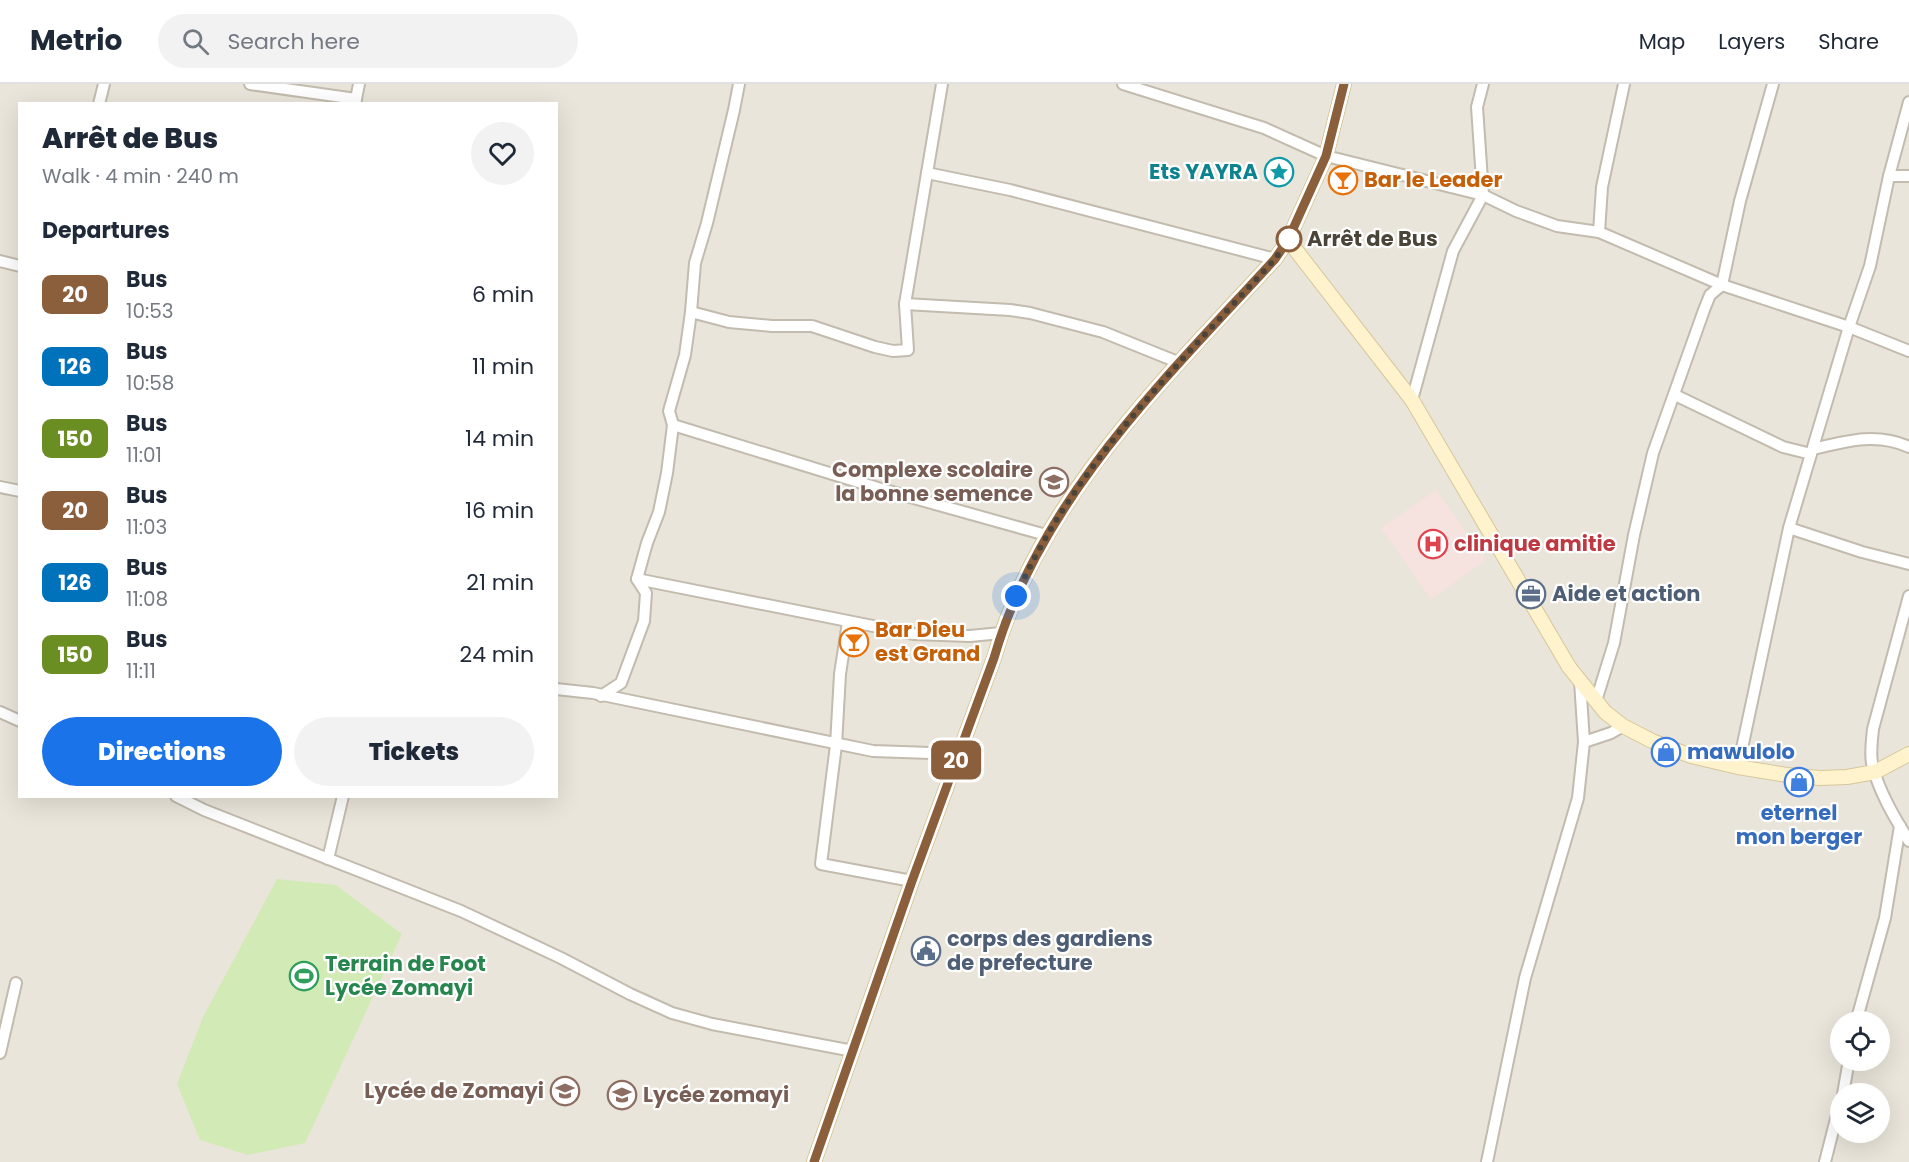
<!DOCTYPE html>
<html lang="en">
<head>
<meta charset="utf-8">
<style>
	body { margin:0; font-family:Poppins,sans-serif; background:#f2f2f3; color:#1f2937; height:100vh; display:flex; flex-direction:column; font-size:22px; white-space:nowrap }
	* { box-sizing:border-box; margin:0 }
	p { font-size:20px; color:#747a83 }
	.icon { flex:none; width:33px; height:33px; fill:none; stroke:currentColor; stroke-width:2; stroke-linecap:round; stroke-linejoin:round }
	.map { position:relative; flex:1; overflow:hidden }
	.drawer { position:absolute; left:18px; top:18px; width:540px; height:696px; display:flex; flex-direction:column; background:#fff; border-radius:0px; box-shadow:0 6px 24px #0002 }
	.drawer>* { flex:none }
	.badge { padding:0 12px; border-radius:9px; font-size:21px; line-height:39px }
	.fabs { position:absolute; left:1830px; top:927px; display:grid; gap:12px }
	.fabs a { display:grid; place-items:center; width:60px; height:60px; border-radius:50%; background:#fff; box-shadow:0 6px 24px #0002; font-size:30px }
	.you { position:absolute; width:30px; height:30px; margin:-15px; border:4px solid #fff; border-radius:50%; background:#1a73e8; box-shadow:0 0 0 9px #1a73e833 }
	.map>.badge { position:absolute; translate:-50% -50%; box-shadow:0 0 0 3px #fff }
	h2 { padding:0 24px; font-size:22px; line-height:54px }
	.round { display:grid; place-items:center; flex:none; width:63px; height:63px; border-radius:32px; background:#f2f2f3 }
	.head { display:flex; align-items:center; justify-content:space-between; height:102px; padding:0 24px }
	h1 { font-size:28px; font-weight:800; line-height:45px }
	.cta { display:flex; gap:12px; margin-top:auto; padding:12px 24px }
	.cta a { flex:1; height:69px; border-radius:36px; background:#1a73e8; color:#fff; font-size:24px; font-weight:800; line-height:69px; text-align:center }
	.cta a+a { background:#f2f2f3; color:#1f2937 }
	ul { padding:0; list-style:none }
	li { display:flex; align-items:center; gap:18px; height:72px; padding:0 24px }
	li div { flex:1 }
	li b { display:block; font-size:22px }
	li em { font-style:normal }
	li .badge { min-width:66px; font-weight:700; text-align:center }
	header { display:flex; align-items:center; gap:36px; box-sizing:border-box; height:84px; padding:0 30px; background:#fff; border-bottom:2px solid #e0e1e3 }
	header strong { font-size:28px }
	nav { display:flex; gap:33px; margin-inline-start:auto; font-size:21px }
	.search { width:420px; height:54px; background:#f2f2f3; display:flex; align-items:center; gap:15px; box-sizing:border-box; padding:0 21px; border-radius:33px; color:#747a83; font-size:22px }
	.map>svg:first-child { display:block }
	.residential { fill:#eae5da; fill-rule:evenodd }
	.medical { fill:#f6e3e0 }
	.green { fill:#d2eab5 }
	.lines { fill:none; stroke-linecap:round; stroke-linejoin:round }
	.street-casing { stroke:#c2bbae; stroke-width:14 }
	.secondary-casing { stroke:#d6c79b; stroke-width:16 }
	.street { stroke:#fff; stroke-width:10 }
	.secondary { stroke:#fff3cd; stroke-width:14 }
	.line-casing { stroke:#fff; stroke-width:14 }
	.line { stroke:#8b5e3c; stroke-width:9 }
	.walk { stroke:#4b4439; stroke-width:6; stroke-dasharray:0 10.8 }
	.stop-dot { fill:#fff; stroke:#8b5e3c; stroke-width:3 }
	.labels { text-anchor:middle; stroke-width:4.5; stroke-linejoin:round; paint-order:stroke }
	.culture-label { font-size:21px; font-weight:bold; fill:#0d838f; stroke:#fff; text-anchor:end }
	.food-label { font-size:21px; font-weight:bold; fill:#c56008; stroke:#fff; text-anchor:start }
	.stop-label { font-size:21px; font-weight:bold; fill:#4b4439; stroke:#fff; text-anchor:start }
	.education-label { font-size:21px; font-weight:bold; fill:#785e54; stroke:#fff; text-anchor:end }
	.health-label { font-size:21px; font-weight:bold; fill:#be3a42; stroke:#fff; text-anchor:start }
	.service-label { font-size:21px; font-weight:bold; fill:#4e5e75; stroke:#fff; text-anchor:start }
	.shop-label { font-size:21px; font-weight:bold; fill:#366cbe; stroke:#fff; text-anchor:start }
	.leisure-label { font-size:21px; font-weight:bold; fill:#27864d; stroke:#fff; text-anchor:start }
</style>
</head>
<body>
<header>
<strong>Metrio</strong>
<div class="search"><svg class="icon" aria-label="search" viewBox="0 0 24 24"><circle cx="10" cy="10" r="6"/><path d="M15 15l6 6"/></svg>Search here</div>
<nav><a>Map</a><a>Layers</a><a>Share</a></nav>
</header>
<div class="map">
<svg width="1909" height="1078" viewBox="0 0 1909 1078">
	<rect width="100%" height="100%" fill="#f6f3ec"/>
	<path class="residential" d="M0,0h1909v1078h-1909zM20,20h536v692h-536zM1840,938h40v38h-40zM1840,1010h40v38h-40z"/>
	<path class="medical" d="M1436,406l50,70 -55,39 -50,-71z"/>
	<path class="green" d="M277,795l59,6 66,49 -97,209 -57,12 -48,-15 -23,-56 26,-67z"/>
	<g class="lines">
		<g class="street-casing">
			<g id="street">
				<path d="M250,0l106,15"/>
				<path d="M1123,0l141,44 62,28 157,39 33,16 41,15 42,6 123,53 127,42 60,24"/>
				<path d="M99,20l5,-20"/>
				<path d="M355,20l4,-20"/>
				<path d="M927,89l83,17 265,69"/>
				<path d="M1889,92h20"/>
				<path d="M1599,148l3,-45 22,-103"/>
				<path d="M0,177l20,5"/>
				<path d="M905,220l105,6 20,3 73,19 77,31"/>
				<path d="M691,228l38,10 43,4h40l63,21 18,4 15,-1 -3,-46 37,-220"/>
				<path d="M1675,311l108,52 28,7 38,-127 21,-61 19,-90 20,-74"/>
				<path d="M1412,316l41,-149 30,-56 -6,-88 6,-23"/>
				<path d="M673,341l205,63 168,47"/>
				<path d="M1813,365c33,-8 64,-17 96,-2"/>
				<path d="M0,403l20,4"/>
				<path d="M1789,444l73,24 47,12"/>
				<path d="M637,495l276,55 57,2 31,-3"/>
				<path d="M1909,512l-36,133c-1,11 -3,23 -1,34 6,27 22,54 37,78"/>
				<path d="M848,538l-8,52 -4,71 -15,119 91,17"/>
				<path d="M1580,597l4,61"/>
				<path d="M556,605l37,4 280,58 86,3"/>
				<path d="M601,612l20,-13 23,-62 2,-28 -9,-14 10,-36 12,-31 8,-39 6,-48 -4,-14 16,-56 6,-43 4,-49 12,-40 27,-113 5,-26"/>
				<path d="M1596,617l18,-58 20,-108 19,-82 51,-143 6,-15 12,-10 18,-84 33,-117"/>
				<path d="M0,628l20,9"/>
				<path d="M1738,683l51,-239 22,-74"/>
				<path d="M176,712l28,14 257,101 100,47 69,36 42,19 40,11 141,27"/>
				<path d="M328,775l15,-63"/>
				<path d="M1856,938l29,-104 15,-92"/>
				<path d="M0,969l16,-70"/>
				<path d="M1843,1010l6,-34"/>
				<path d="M1487,1078l38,-184 53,-180 6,-56 27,-9 12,-7"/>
				<path d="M1825,1078l15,-59"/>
			</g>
		</g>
		<g class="secondary-casing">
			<g id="secondary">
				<path d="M1288,156l124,160 157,267 36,45 18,14 29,15 39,15 47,11 49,8 33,3 27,-1 28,-5 34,-18"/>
				<path d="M814,1078l98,-281 82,-223c45,-159 172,-281 281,-399l13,-19 38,-84 18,-72"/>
			</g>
		</g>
		<use href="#street" class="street"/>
		<use href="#secondary" class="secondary"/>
	</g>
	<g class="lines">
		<g class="line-casing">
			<path id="line" d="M814,1078l98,-281 82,-223c46,-160 172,-280 281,-399l13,-19 38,-84 18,-72"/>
		</g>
		<use href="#line" class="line"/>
		<path class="walk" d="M1016,512c58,-131 164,-233 259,-337l14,-20"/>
	</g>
	<defs>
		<g id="sight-ring" transform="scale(1.5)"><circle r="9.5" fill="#fff" stroke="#0f9aa8" stroke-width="1.5"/><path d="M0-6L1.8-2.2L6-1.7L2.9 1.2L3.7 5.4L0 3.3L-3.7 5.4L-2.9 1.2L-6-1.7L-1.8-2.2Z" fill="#0f9aa8"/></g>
		<g id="bar-ring" transform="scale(1.5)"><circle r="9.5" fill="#fff" stroke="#e8710a" stroke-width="1.5"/><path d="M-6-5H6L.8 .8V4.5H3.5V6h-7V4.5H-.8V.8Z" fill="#e8710a"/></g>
		<g id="school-ring" transform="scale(1.5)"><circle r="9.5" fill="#fff" stroke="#8d6e63" stroke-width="1.5"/><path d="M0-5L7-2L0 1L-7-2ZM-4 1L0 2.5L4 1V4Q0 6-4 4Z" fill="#8d6e63"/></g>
		<g id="hospital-ring" transform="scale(1.5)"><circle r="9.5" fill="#fff" stroke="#e0444e" stroke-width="1.5"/><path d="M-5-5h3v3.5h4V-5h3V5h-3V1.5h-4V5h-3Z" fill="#e0444e"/></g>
		<g id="office-ring" transform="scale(1.5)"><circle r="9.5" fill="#fff" stroke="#5c6f8a" stroke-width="1.5"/><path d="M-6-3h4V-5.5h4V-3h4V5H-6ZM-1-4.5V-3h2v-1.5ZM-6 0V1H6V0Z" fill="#5c6f8a"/></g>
		<g id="shop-ring" transform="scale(1.5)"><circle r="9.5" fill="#fff" stroke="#3f7fe0" stroke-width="1.5"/><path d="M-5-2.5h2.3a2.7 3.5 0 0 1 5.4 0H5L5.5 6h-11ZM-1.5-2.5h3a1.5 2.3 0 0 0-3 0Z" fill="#3f7fe0"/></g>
		<g id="civic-ring" transform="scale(1.5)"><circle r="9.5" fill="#fff" stroke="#5c6f8a" stroke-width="1.5"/><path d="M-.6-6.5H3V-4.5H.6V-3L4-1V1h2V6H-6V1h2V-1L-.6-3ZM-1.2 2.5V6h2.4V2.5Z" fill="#5c6f8a"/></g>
		<g id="stadium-ring" transform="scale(1.5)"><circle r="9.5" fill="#fff" stroke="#2e9e5b" stroke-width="1.5"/><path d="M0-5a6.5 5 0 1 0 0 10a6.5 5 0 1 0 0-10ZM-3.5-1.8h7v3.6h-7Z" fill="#2e9e5b"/></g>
		<g id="university-ring" transform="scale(1.5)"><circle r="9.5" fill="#fff" stroke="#8d6e63" stroke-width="1.5"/><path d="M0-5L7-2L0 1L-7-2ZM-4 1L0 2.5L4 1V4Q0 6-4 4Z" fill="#8d6e63"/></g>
	</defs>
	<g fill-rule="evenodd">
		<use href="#sight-ring" x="1279" y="88"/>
		<use href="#bar-ring" x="1343" y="96"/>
		<use href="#school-ring" x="1054" y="398"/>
		<use href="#hospital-ring" x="1433" y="460"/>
		<use href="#office-ring" x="1531" y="510"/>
		<use href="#bar-ring" x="854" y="558"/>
		<use href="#shop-ring" x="1666" y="668"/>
		<use href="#shop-ring" x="1799" y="698"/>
		<use href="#civic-ring" x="926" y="867"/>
		<use href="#stadium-ring" x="304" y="892"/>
		<use href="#school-ring" x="565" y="1007"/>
		<use href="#university-ring" x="622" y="1011"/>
	</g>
	<circle class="stop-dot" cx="1289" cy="155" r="12"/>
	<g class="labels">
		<g class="culture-label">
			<text x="1258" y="95">Ets YAYRA</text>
		</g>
		<g class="food-label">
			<text x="1364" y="103">Bar le Leader</text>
			<text x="875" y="553">Bar Dieu<tspan x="875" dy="24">est Grand</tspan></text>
		</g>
		<g class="stop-label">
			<text x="1307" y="162">Arrêt de Bus</text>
		</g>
		<g class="education-label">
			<text x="1033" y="393">Complexe scolaire<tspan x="1033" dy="24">la bonne semence</tspan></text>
			<text x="544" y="1014">Lycée de Zomayi</text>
			<text x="643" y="1018" text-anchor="start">Lycée zomayi</text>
		</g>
		<g class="health-label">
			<text x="1454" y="467">clinique amitie</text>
		</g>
		<g class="service-label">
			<text x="1552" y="517">Aide et action</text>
			<text x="947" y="862">corps des gardiens<tspan x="947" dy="24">de prefecture</tspan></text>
		</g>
		<g class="shop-label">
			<text x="1687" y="675">mawulolo</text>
			<text x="1799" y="736" text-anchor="middle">eternel<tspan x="1799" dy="24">mon berger</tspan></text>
		</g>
		<g class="leisure-label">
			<text x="325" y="887">Terrain de Foot<tspan x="325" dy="24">Lycée Zomayi</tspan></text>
		</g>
	</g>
</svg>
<div class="fabs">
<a><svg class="icon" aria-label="locate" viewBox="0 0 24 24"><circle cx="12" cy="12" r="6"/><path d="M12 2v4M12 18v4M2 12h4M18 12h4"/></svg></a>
<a><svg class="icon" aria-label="layers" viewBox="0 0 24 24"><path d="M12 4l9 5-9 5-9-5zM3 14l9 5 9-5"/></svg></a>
</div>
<div class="you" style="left:1016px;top:512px"></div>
<b class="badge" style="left:956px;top:676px;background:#8b5e3c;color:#fff">20</b>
<section class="drawer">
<div class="head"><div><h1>Arrêt de Bus</h1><p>Walk · 4 min · 240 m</p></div><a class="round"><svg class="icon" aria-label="heart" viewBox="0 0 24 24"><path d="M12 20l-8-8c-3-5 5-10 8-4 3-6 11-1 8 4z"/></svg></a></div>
<h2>Departures</h2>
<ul>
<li><span class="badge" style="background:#8b5e3c;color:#fff">20</span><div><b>Bus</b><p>10:53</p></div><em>6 min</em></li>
<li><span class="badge" style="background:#0072bc;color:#fff">126</span><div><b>Bus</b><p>10:58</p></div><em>11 min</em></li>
<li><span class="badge" style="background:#6b8e23;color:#fff">150</span><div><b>Bus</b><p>11:01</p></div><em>14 min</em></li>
<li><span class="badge" style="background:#8b5e3c;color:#fff">20</span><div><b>Bus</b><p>11:03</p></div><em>16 min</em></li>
<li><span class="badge" style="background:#0072bc;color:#fff">126</span><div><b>Bus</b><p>11:08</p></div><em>21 min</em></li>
<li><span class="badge" style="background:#6b8e23;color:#fff">150</span><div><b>Bus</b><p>11:11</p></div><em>24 min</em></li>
</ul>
<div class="cta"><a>Directions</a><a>Tickets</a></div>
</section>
</div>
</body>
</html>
